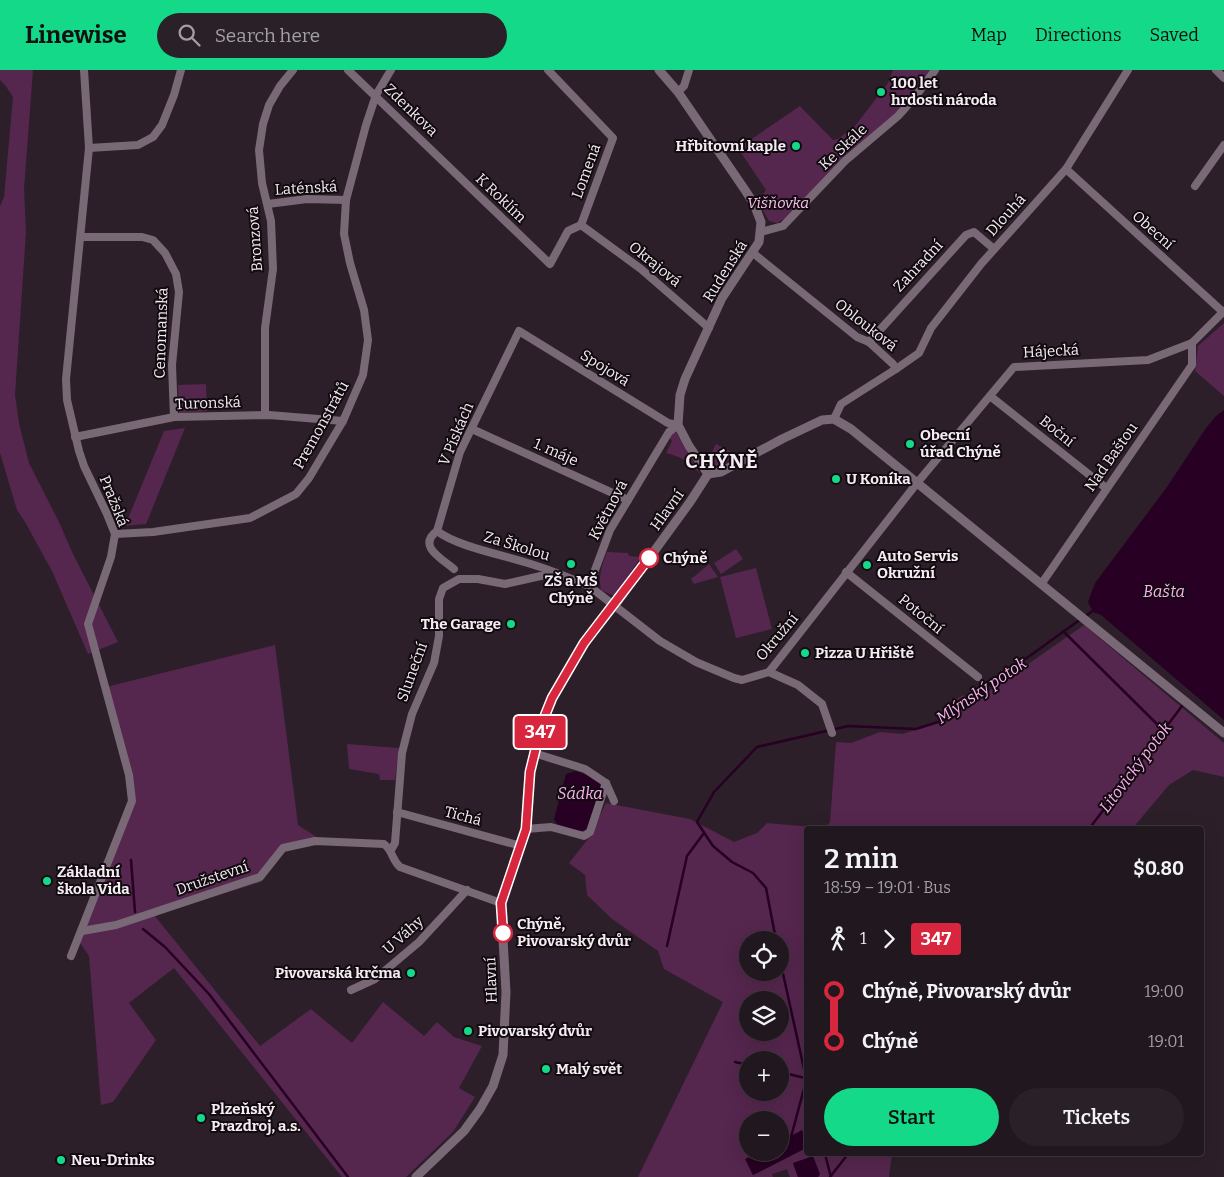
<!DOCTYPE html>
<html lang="en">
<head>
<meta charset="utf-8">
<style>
	body { margin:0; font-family:Bitter,serif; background:#292028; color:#f1f3f6; height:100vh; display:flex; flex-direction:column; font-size:19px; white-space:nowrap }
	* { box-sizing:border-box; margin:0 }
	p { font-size:16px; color:#a29fa4 }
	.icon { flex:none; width:28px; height:28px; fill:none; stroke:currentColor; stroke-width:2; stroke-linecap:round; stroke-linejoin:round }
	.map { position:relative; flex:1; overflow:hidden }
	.drawer { position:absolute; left:804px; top:756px; width:400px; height:330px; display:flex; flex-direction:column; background:#21171f; border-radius:5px; box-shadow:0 5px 20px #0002,0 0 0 1px #3e363d }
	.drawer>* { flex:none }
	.badge { padding:0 10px; border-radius:4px; font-size:18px; line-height:32px }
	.buttons { position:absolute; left:739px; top:861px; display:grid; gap:10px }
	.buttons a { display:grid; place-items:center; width:50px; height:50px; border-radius:50%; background:#21171f; box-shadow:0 5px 20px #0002,0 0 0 1px #3e363d; font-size:25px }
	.map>.badge { position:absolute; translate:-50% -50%; box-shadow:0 0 0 2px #fff }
	.legs { display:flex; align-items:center; gap:8px; height:55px; padding:0 20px; font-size:16px }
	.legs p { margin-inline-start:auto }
	.summary { display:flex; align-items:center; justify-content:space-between; height:85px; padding:0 20px }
	h1 { font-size:28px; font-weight:600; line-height:38px }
	.cta { display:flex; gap:10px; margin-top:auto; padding:10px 20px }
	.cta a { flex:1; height:58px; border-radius:30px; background:#14d989; color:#111; font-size:20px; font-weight:600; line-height:58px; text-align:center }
	.cta a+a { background:#292028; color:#f1f3f6 }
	ul { padding:0 20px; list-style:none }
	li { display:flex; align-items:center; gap:18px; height:50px; font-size:19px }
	li i { display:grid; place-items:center; width:8px; height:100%; margin:0 6px; background:currentColor }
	li i::after { content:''; width:12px; height:12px; margin:-6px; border:4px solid; border-radius:50%; background:#21171f }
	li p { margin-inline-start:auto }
	li:first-child i { background:linear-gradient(#0000 50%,currentColor 0) }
	li:last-child i { background:linear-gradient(currentColor 50%,#0000 0) }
	header { display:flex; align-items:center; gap:30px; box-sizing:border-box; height:70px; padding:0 25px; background:#14d989; color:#111 }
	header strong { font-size:24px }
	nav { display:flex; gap:28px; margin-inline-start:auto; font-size:18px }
	.search { width:350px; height:45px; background:#292028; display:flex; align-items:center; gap:12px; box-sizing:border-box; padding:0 18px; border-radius:28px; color:#a29fa4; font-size:19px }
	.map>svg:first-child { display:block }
	.green { fill:#55264e; fill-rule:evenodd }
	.water { fill:#270023 }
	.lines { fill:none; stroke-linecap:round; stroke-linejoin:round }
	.stream { stroke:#270023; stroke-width:2.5 }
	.minor { stroke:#796976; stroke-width:8 }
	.tertiary { stroke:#796976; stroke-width:9 }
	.line-1-casing { stroke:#fff; stroke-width:11 }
	.line-1 { stroke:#d7263d; stroke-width:8 }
	.poi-dot { fill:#14d989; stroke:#110b0f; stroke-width:2 }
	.stop-1-dot { fill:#fff; stroke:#d7263d; stroke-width:2.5 }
	.labels { text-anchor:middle; stroke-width:4; stroke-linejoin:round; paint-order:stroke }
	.poi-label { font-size:15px; font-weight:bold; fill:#f5ebf3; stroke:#110b0f; text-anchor:start }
	.street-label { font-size:15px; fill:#f5ebf3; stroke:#110b0f }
	.park-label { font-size:15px; font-style:italic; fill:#f8c1ee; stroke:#110b0f }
	.stop-label { font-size:15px; font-weight:bold; fill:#f5ebf3; stroke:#110b0f; text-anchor:start }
	.water-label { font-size:16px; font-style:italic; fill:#fbb1ef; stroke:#110b0f }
	.district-label { font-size:20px; font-weight:bold; letter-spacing:1px; fill:#f5ebf3; stroke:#110b0f }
</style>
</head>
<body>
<header>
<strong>Linewise</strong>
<div class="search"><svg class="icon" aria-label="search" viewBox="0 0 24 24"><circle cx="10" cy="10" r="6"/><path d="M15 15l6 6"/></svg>Search here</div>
<nav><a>Map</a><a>Directions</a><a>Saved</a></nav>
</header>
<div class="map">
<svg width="1224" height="1107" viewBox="0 0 1224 1107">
	<rect width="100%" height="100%" fill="#2c1f29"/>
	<g class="green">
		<path d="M0,0h33l-9,119 2,43 -11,163 4,28 10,40 8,16 22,43 14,32 45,88 -30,12 -36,-83 -27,-49 -8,-12 -17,-57v-247l4,-9 9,-100 -8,-12 -5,-5z"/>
		<path d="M893,0h37l-36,46 -108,102 -9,5 -8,-2 -12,-20 9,-11 -28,-42 62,-42 33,34 5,-1 17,-13 33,-43z"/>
		<path d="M1224,253v73l-29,-25 3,-25z"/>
		<path d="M206,314l1,27 -28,2 -1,-28z"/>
		<path d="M185,358l-39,96 -21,2 39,-95z"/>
		<path d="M676,362l24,42c-4,-3 -4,-6 -8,-9 -8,-6 -17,-10 -26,-12l6,-12 -3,-4z"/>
		<path d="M716,374l17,9 -8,12 -7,1 -8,-2 -2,-4z"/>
		<path d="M736,479l7,10 -22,15 -7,-11z"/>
		<path d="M607,482l21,1 1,3 12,1 -27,39 -13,-6c-3,-14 1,-25 6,-38z"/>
		<path d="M709,494l9,13 -24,7 -3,-5z"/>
		<path d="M756,498l16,61 -36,9 -16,-61z"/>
		<path d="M1084,555l140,118v34l-31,-7 -24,15 -37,44h-326v311l-4,-9 -22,11v-22h-32v32l10,1 -12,6 7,16 53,-27v6h86l-3,23h-71l2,-3 -27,-11 5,14h-8l-3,-8 -15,5 1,3h-135l85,-175 -59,-33 -6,-18 -46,-32 -25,-24 -2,-20 -16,-12 19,-24 18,-36 84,16 44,23 23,-9 10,-10 58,5 5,-6 6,-80 15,1 29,-11 22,2 33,-10 18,-22 10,-7 8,9zM748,870h32v32h-32zM748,930h32v32h-32zM748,990h32v32h-32z"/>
		<path d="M275,575l23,180 28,18 -41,6 -24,33 -107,33 106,131 51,-37 41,34 31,-41 41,34 13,-14 17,15 28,9 -23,42 16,9 -22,35 -47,45h-64l-168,-209 -45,35 27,37 -43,62 -12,3 -12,-149 -11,-16 54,-139 -26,-114z"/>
		<path d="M347,674l52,4 -4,32h-15l-1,-6 -30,-5z"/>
	</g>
	<g class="water">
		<path d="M1224,340v310l-123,-105 -8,-3 -5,-10 7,-19 72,-96 39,-59 10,-12z"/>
		<path d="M576,701l18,7 6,5v7l-14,39 -6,3 -23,-8 -3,-5 12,-45z"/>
		<path d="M802,1060l4,10v8l-53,27 -8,-16 13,-6 22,-1v-10z"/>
		<path d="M813,1086l7,18 -2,3h-20l-5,-14z"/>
	</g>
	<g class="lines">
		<g class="stream">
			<path d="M1086,546l9,-7"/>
			<path d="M1063,561l100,99"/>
			<path d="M1089,759l93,-123"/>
			<path d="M131,790l4,52"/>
			<path d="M143,859l22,18 44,47 139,183"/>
			<path d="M776,870l-10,-52 -13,-15 -21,-11 -19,-16 -16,-24 17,-30 43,-45 91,-21 68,3 22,-7 143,-103"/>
			<path d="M667,876l20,-90 17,-23"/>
			<path d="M780,890l26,118"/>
			<path d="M735,992l13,3"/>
			<path d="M780,1002l25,6"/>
			<path d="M791,1067l14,-52 1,-1"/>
			<path d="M825,1084l6,23"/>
			<path d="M830,1107l18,-23"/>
		</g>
		<g class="minor">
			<path d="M348,0l202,194 18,-33 13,-6 32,-87 -65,-68"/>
			<path d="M1216,0l8,8"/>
			<path d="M678,22l6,-6 5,-16"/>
			<path d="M89,78l49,-3 15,-8 9,-12 12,-30 7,-25"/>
			<path d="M1066,99l157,143"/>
			<path d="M1195,116l29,-41"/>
			<path d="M268,134l39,-5 39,1"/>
			<path d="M581,155l60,44 68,59"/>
			<path d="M761,162l22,-6 62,-65 53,-45 17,-19 20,-27"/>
			<path d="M81,167h61l11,3 12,13 11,21 3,18 -7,73 2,52"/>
			<path d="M753,183l104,84 12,5 24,22 3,5 -55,35 -7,15"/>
			<path d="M869,272l97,-107 8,-3 20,17"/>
			<path d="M896,299l23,-16 12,-25 50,-64 85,-95 62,-99"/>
			<path d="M990,326l116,92"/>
			<path d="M265,345v-87l8,-59 -2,-48 -9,-38 -3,-33 4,-26 6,-19 11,-19 13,-16"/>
			<path d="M678,355l-9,7 -59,98 -21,56 71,55 36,21 38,16 8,2 27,-8 148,-189 97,-116 134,-7 44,-17 32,-32"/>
			<path d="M472,359l156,71"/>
			<path d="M75,367l99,-20 95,-2 74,6"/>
			<path d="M437,461c21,16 67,24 94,33 20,6 39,14 58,22"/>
			<path d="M115,464l38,-2 97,-14 46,-24 13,-16 34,-57 20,-46 5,-35 -4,-30 -14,-47 -6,-29 2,-34 20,-75 10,-30 15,-25"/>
			<path d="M454,499c-13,-11 -37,-23 -17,-38l23,-79 59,-121 149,92 10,2"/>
			<path d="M846,502l132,105"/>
			<path d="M1042,513l150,-218v-22"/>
			<path d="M769,602l29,13 24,19 10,29"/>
			<path d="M534,683l51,16 21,14 8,18"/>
			<path d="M397,742l124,34"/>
			<path d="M526,759l25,-2 33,9 6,-4 16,-49"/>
			<path d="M391,780l4,-7 7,-90 10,-39 22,-51 5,-27v-37l4,-11 16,-9h19l27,5 49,-11"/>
			<path d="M82,861l34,-6 144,-48 23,-29 32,-7 69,3c10,8 7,15 16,23l101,36"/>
			<path d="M71,886l61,-155 -3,-26 -41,-151 23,-67 4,-23 -8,-20 -23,-48 -5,-15 -12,-51 -1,-21 23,-231 -5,-78"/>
			<path d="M351,920l24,-11 44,-37 48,-52"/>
		</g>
		<g class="tertiary">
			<path d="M659,0l19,22 67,98 9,14 7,18 -2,20 -37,56 -37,81 -5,16 -2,30 11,21 19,28"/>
			<path d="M708,404l13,-2 61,-33 40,-19 12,-1 17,10 373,304"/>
			<path d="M416,1107l48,-46 16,-22 13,-23 10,-31 3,-63 -5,-89 25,-74 4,-57 12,-49 10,-25 32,-55 31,-38 75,-103 18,-28"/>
		</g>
	</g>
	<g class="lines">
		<g class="line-1-casing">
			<path id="line-1" d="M503,863l-2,-30 25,-74 4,-57 12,-49 10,-25 32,-55 65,-85"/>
		</g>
		<use href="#line-1" class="line-1"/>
	</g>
	<g class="poi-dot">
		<circle cx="881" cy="22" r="5"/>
		<circle cx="796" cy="76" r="5"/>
		<circle cx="910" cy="374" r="5"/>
		<circle cx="836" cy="409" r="5"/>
		<circle cx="571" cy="494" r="5"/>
		<circle cx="867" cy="495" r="5"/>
		<circle cx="511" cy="554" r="5"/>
		<circle cx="805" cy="583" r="5"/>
		<circle cx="47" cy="811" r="5"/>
		<circle cx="411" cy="903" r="5"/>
		<circle cx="468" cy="961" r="5"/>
		<circle cx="546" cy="999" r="5"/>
		<circle cx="201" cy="1048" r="5"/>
		<circle cx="61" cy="1090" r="5"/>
	</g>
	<g class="stop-1-dot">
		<circle cx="649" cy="488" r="9"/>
		<circle cx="503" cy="863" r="9"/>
	</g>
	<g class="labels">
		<g class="poi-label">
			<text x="891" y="18">100 let<tspan x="891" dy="17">hrdosti národa</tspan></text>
			<text x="786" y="81" text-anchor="end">Hřbitovní kaple</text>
			<text x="920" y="370">Obecní<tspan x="920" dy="17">úřad Chýně</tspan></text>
			<text x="846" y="414">U Koníka</text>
			<text x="877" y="491">Auto Servis<tspan x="877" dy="17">Okružní</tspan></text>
			<text x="571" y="516" text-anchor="middle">ZŠ a MŠ<tspan x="571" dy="17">Chýně</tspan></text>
			<text x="501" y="559" text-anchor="end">The Garage</text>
			<text x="815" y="588">Pizza U Hřiště</text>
			<text x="57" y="807">Základní<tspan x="57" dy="17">škola Vida</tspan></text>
			<text x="401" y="908" text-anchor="end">Pivovarská krčma</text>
			<text x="478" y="966">Pivovarský dvůr</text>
			<text x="556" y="1004">Malý svět</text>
			<text x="211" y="1044">Plzeňský<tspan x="211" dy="17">Prazdroj, a.s.</tspan></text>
			<text x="71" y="1095">Neu-Drinks</text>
		</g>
		<g class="street-label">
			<text transform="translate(411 40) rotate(44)" y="5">Zdenkova</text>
			<text transform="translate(843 77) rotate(-43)" y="5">Ke Skále</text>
			<text transform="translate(586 101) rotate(-70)" y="5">Lomená</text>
			<text transform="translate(306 118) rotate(-3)" y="5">Laténská</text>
			<text transform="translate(501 128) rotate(44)" y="5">K Roklím</text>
			<text transform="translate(1006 145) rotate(-48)" y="5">Dlouhá</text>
			<text transform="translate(1153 160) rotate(42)" y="5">Obecní</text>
			<text transform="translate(255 169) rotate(-94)" y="5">Bronzová</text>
			<text transform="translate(655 194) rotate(39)" y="5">Okrajová</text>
			<text transform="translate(918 196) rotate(-47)" y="5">Zahradní</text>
			<text transform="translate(725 201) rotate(-58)" y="5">Rudenská</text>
			<text transform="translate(866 255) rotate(38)" y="5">Oblouková</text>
			<text transform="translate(161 263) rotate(-88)" y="5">Cenomanská</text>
			<text transform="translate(1051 281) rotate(-3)" y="5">Hájecká</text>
			<text transform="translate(605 298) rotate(32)" y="5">Spojová</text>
			<text transform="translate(208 333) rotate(-2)" y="5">Turonská</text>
			<text transform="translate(321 355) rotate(-61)" y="5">Premonstrátů</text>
			<text transform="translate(1057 361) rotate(39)" y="5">Boční</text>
			<text transform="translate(456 364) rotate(-67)" y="5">V Pískách</text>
			<text transform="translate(556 382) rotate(24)" y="5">1. máje</text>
			<text transform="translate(1111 387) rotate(-55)" y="5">Nad Baštou</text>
			<text transform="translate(114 431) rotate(68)" y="5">Pražská</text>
			<text transform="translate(608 440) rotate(-62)" y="5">Květnová</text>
			<text transform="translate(667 440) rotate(-54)" y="5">Hlavní</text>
			<text transform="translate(517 476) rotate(17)" y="5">Za Školou</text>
			<text transform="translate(921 544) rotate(39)" y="5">Potoční</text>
			<text transform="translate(777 567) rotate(-50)" y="5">Okružní</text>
			<text transform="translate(412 602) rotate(-70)" y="5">Sluneční</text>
			<text transform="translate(463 746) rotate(15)" y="5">Tichá</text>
			<text transform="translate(212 808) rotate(-19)" y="5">Družstevní</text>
			<text transform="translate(403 865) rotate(-42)" y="5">U Váhy</text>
			<text transform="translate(491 910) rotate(-92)" y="5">Hlavní</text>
		</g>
		<g class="park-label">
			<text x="778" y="138">Višňovka</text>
		</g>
		<g class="stop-label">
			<text x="663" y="493">Chýně</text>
			<text x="517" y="859">Chýně,<tspan x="517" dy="17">Pivovarský dvůr</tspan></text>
		</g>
		<g class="water-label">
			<text x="1164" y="527">Bašta</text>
			<text transform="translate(981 620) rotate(-34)" y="6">Mlýnský potok</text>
			<text transform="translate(1135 697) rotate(-53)" y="6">Litovický potok</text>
			<text x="580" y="729">Sádka</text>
		</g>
		<g class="district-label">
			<text x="722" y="398">CHÝNĚ</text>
		</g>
	</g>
</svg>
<div class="buttons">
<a><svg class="icon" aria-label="locate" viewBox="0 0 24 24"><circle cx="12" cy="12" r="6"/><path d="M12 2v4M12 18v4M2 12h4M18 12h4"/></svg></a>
<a><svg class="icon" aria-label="layers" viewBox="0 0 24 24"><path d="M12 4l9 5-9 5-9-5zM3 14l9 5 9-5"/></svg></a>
<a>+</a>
<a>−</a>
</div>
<b class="badge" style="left:540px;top:662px;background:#d7263d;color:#fff">347</b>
<section class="drawer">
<div class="summary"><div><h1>2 min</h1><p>18:59 – 19:01 · Bus</p></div><b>$0.80</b></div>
<div class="legs"><svg class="icon" aria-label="walk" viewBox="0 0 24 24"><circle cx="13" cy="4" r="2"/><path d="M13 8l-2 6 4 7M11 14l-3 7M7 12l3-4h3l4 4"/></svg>1<svg class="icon" aria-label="forward" viewBox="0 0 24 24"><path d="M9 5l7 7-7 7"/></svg><b class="badge" style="background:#d7263d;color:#fff">347</b></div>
<ul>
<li><i style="color:#d7263d"></i><b>Chýně, Pivovarský dvůr</b><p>19:00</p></li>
<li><i style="color:#d7263d"></i><b>Chýně</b><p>19:01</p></li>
</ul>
<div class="cta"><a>Start</a><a>Tickets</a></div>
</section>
</div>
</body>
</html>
